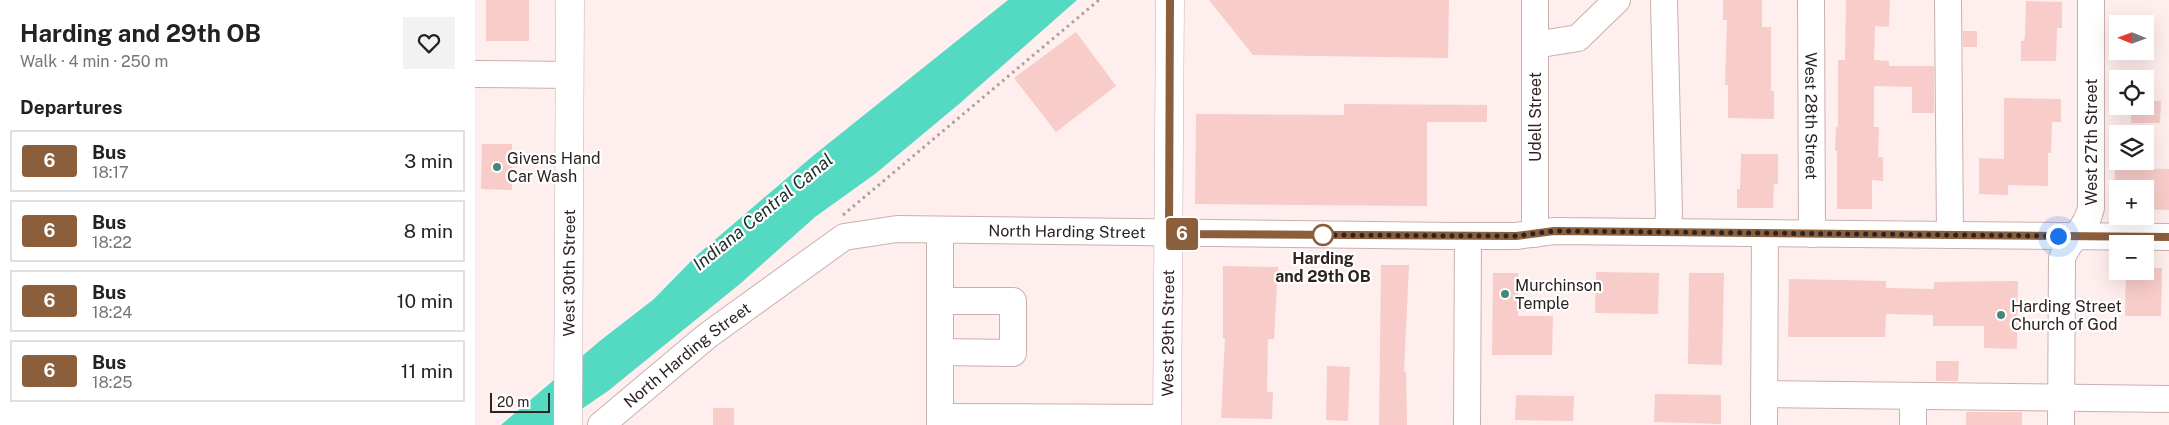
<!DOCTYPE html>
<html lang="en">
<head>
<meta charset="utf-8">
<style>
	body { margin:0; font-family:"Public Sans",sans-serif; background:#f2f2f2; color:#222; height:100vh; display:flex; flex-direction:column; font-size:19px; white-space:nowrap }
	* { box-sizing:border-box; margin:0 }
	p { font-size:16px; color:#767676 }
	.icon { flex:none; width:28px; height:28px; fill:none; stroke:currentColor; stroke-width:2; stroke-linecap:round; stroke-linejoin:round }
	.map { position:relative; flex:1; overflow:hidden }
	.details { display:flex; flex-direction:column; background:#fff; width:475px }
	.details>* { flex:none }
	.badge { padding:0 10px; border-radius:4px; font-size:18px; line-height:32px }
	.needle { width:32px; rotate:271deg }
	.tools { position:absolute; left:1634px; top:15px; display:grid; gap:10px }
	.tools a { display:grid; place-items:center; width:45px; height:45px; border-radius:0px; background:#fff; box-shadow:0 5px 20px #0002; font-size:25px }
	.scale { position:absolute; left:15px; bottom:12px; width:60px; box-sizing:border-box; padding-left:5px; border:2px solid #2d2323; border-top:0; font-size:14px; line-height:18px; white-space:nowrap; color:#2d2323; -webkit-text-stroke:4px #fff; paint-order:stroke }
	.you { position:absolute; width:25px; height:25px; margin:-12px; border:4px solid #fff; border-radius:50%; background:#1a73e8; box-shadow:0 0 0 8px #1a73e833 }
	.map>.badge { position:absolute; translate:-50% -50%; box-shadow:0 0 0 2px #fff }
	h2 { padding:0 20px; font-size:19px; line-height:45px }
	.round { display:grid; place-items:center; flex:none; width:52px; height:52px; border-radius:0px; background:#f2f2f2 }
	.overview { display:flex; align-items:center; justify-content:space-between; height:85px; padding:0 20px }
	h1 { font-size:24px; font-weight:700; line-height:38px }
	ul { padding:0; list-style:none }
	li { display:flex; align-items:center; gap:15px; height:62px; margin:0 10px 8px; padding:0 10px; border:2px solid #e0e0e0; border-radius:0px }
	li div { flex:1 }
	li b { display:block; font-size:19px }
	li em { font-style:normal }
	li .badge { min-width:55px; font-weight:700; text-align:center }
	main { display:flex; flex:1; min-height:0 }
	.map>svg:first-child { display:block }
	.water { fill:#54dac2 }
	.building { fill:#f7ccc9 }
	.lines { fill:none; stroke-linecap:round; stroke-linejoin:round }
	.minor-casing { stroke:#c9b0af; stroke-width:28 }
	.major-casing { stroke:#c9b0af; stroke-width:29 }
	.path { stroke:#ab9e9d; stroke-width:3; stroke-dasharray:2.5 4; stroke-linecap:butt }
	.minor { stroke:#fff; stroke-width:26 }
	.major { stroke:#fff; stroke-width:28 }
	.line-casing { stroke:#fff; stroke-width:11 }
	.line { stroke:#8b5e3c; stroke-width:8 }
	.walk { stroke:#2d2323; stroke-width:5; stroke-dasharray:0 9 }
	.poi-dot { fill:#45887b; stroke:#fff; stroke-width:2 }
	.stop-dot { fill:#fff; stroke:#8b5e3c; stroke-width:2.5 }
	.labels { text-anchor:middle; stroke-width:4.5; stroke-linejoin:round; paint-order:stroke }
	.street-label { font-size:16px; fill:#2d2323; stroke:#fff }
	.poi-label { font-size:16px; fill:#2d2323; stroke:#fff; text-anchor:start }
	.stop-label { font-size:16px; font-weight:bold; fill:#2d2323; stroke:#fff }
	.water-label { font-size:18px; font-style:italic; fill:#182f2a; stroke:#fff }
</style>
</head>
<body>
<main>
<section class="details">
<div class="overview"><div><h1>Harding and 29th OB</h1><p>Walk · 4 min · 250 m</p></div><a class="round"><svg class="icon" aria-label="heart" viewBox="0 0 24 24"><path d="M12 20l-8-8c-3-5 5-10 8-4 3-6 11-1 8 4z"/></svg></a></div>
<h2>Departures</h2>
<ul>
<li><span class="badge" style="background:#8b5e3c;color:#fff">6</span><div><b>Bus</b><p>18:17</p></div><em>3 min</em></li>
<li><span class="badge" style="background:#8b5e3c;color:#fff">6</span><div><b>Bus</b><p>18:22</p></div><em>8 min</em></li>
<li><span class="badge" style="background:#8b5e3c;color:#fff">6</span><div><b>Bus</b><p>18:24</p></div><em>10 min</em></li>
<li><span class="badge" style="background:#8b5e3c;color:#fff">6</span><div><b>Bus</b><p>18:25</p></div><em>11 min</em></li>
</ul>
</section>
<div class="map">
<svg width="1694" height="425" viewBox="0 0 1694 425">
	<rect width="100%" height="100%" fill="#feeeed"/>
	<path class="water" d="M533,0h69l-118,104 -84,70 -60,43 -74,66 -133,108 -50,34h-57l100,-85 53,-41 42,-43 118,-101z"/>
	<g class="building">
		<rect x="11" y="0" width="43" height="41"/>
		<path d="M734,0h240l-1,58 -195,-3z"/>
		<path d="M1248,0h39v27h9v64h3v28l-46,-1v-33h-3l2,-65h-4z"/>
		<path d="M1371,0h44l-1,27 -14,-1 -1,34 15,1v5h45v47h-22v-26l-38,-1v41h5l-1,30h5v24l-11,-1v29h-35v-58h-2l1,-24h2v-67h7z"/>
		<path d="M1551,1l36,1v26h-5l-1,33h-35v-20h3l1,-6z"/>
		<rect x="1488" y="31" width="14" height="16"/>
		<path d="M601,32l40,54 -60,46 -42,-54z"/>
		<path d="M1529,98l57,1v23h-9l-1,31h-3v33l-40,-1v10l-29,-1v-36l25,1z"/>
		<path d="M1670,101h16l-1,22h-29v-17h14z"/>
		<path d="M869,104l143,1v17h-60v84l-232,-2 1,-90 148,1z"/>
		<path d="M7,144h30v46l-31,-1z"/>
		<path d="M1266,154h37v30h-4l-1,24h-36v-19h3z"/>
		<path d="M1640,168l54,1v41l-24,-1v-20h-28v20h-3z"/>
		<path d="M906,265h28l-5,107h2l1,53h-28z"/>
		<path d="M748,266l55,1 -4,72h-6l-1,53h6l-1,27 -51,-1 4,-80h-2z"/>
		<path d="M1670,268h17l-1,48h-36l1,-45h19z"/>
		<path d="M1121,272l63,1 -1,41 -63,-1z"/>
		<path d="M1018,273h25v43h35l-1,39h-60z"/>
		<path d="M1214,273h35l-2,92 -34,-1z"/>
		<path d="M1314,279l97,2v7l48,1v-7l84,-1 -1,68 -33,-1v-22h-51v-11l-47,-1 -1,23h-97z"/>
		<path d="M1461,361h23l-1,20h-22z"/>
		<path d="M852,366l23,1 -2,54 -22,-1z"/>
		<path d="M1180,394l66,1v29l-67,-2z"/>
		<path d="M1041,395l58,1 -1,25 -58,-1z"/>
		<rect x="238" y="408" width="21" height="17"/>
		<rect x="1491" y="412" width="56" height="13"/>
	</g>
	<g class="lines">
		<g class="minor-casing">
			<g id="minor">
				<path d="M1189,0l5,215 -2,17"/>
				<path id="s1" d="M1336,0l1,234"/>
				<path d="M1473,0l2,235"/>
				<path d="M1060,45l43,-7 39,-38"/>
				<path d="M0,74l94,1"/>
				<path d="M465,230v195"/>
				<path d="M1060,234v-234"/>
				<path d="M465,301h73v52l-73,-1"/>
				<path d="M1289,394l405,5"/>
				<path d="M465,417l227,1"/>
				<path id="s2" d="M126,425l106,-89 137,-99 53,-8 557,7h62l38,-5 615,6"/>
				<path d="M992,425l1,-189"/>
				<path d="M1289,425l1,-192"/>
				<path d="M1438,425v-29"/>
				<path d="M1586,425l1,-166c5,-19 24,-28 29,-51v-208"/>
			</g>
		</g>
		<g class="major-casing">
			<g id="major">
				<path id="s3" d="M93,425l2,-425"/>
				<path id="s4" d="M692,425l3,-425"/>
			</g>
		</g>
		<path class="path" d="M368,215l256,-215"/>
		<use href="#minor" class="minor"/>
		<use href="#major" class="major"/>
	</g>
	<g class="lines">
		<g class="line-casing">
			<path id="line" d="M695,0l-1,234 347,2 38,-5 615,6"/>
		</g>
		<use href="#line" class="line"/>
		<path class="walk" d="M848,235h-3l196,1 38,-5 504,5"/>
	</g>
	<g class="poi-dot">
		<circle cx="22" cy="167" r="5"/>
		<circle cx="1030" cy="294" r="5"/>
		<circle cx="1526" cy="315" r="5"/>
	</g>
	<circle class="stop-dot" cx="848" cy="235" r="10"/>
	<g class="labels">
		<g class="street-label">
			<text transform="translate(1060 117) rotate(-90)" y="6">Udell Street</text>
			<text dy="6" stroke="none"><textPath href="#s1" startOffset="116">West 28th Street</textPath></text>
			<text transform="translate(1616 142) rotate(-90)" y="6">West 27th Street</text>
			<text dy="6" stroke="none"><textPath href="#s2" startOffset="531">North Harding Street</textPath></text>
			<text dy="6" stroke="none"><textPath href="#s3" startOffset="152">West 30th Street</textPath></text>
			<text dy="6" stroke="none"><textPath href="#s4" startOffset="92">West 29th Street</textPath></text>
			<text dy="6" stroke="none"><textPath href="#s2" startOffset="111">North Harding Street</textPath></text>
		</g>
		<g class="poi-label">
			<text x="32" y="164">Givens Hand<tspan x="32" dy="18">Car Wash</tspan></text>
			<text x="1040" y="291">Murchinson<tspan x="1040" dy="18">Temple</tspan></text>
			<text x="1536" y="312">Harding Street<tspan x="1536" dy="18">Church of God</tspan></text>
		</g>
		<g class="stop-label">
			<text x="848" y="264">Harding<tspan x="848" dy="18">and 29th OB</tspan></text>
		</g>
		<g class="water-label">
			<text transform="translate(288 212) rotate(-39)" y="6">Indiana Central Canal</text>
		</g>
	</g>
</svg>
<div class="tools">
<a><svg class="needle" viewBox="-14 -14 28 28"><path d="M0-13l5 13h-10z" fill="#e53935"/><path d="M0 13l5-13h-10z" fill="#767676"/></svg></a>
<a><svg class="icon" aria-label="locate" viewBox="0 0 24 24"><circle cx="12" cy="12" r="6"/><path d="M12 2v4M12 18v4M2 12h4M18 12h4"/></svg></a>
<a><svg class="icon" aria-label="layers" viewBox="0 0 24 24"><path d="M12 4l9 5-9 5-9-5zM3 14l9 5 9-5"/></svg></a>
<a>+</a>
<a>−</a>
</div>
<div class="scale">20 m</div>
<div class="you" style="left:1583px;top:236px"></div>
<b class="badge" style="left:707px;top:234px;background:#8b5e3c;color:#fff">6</b>
</div>
</main>
</body>
</html>
